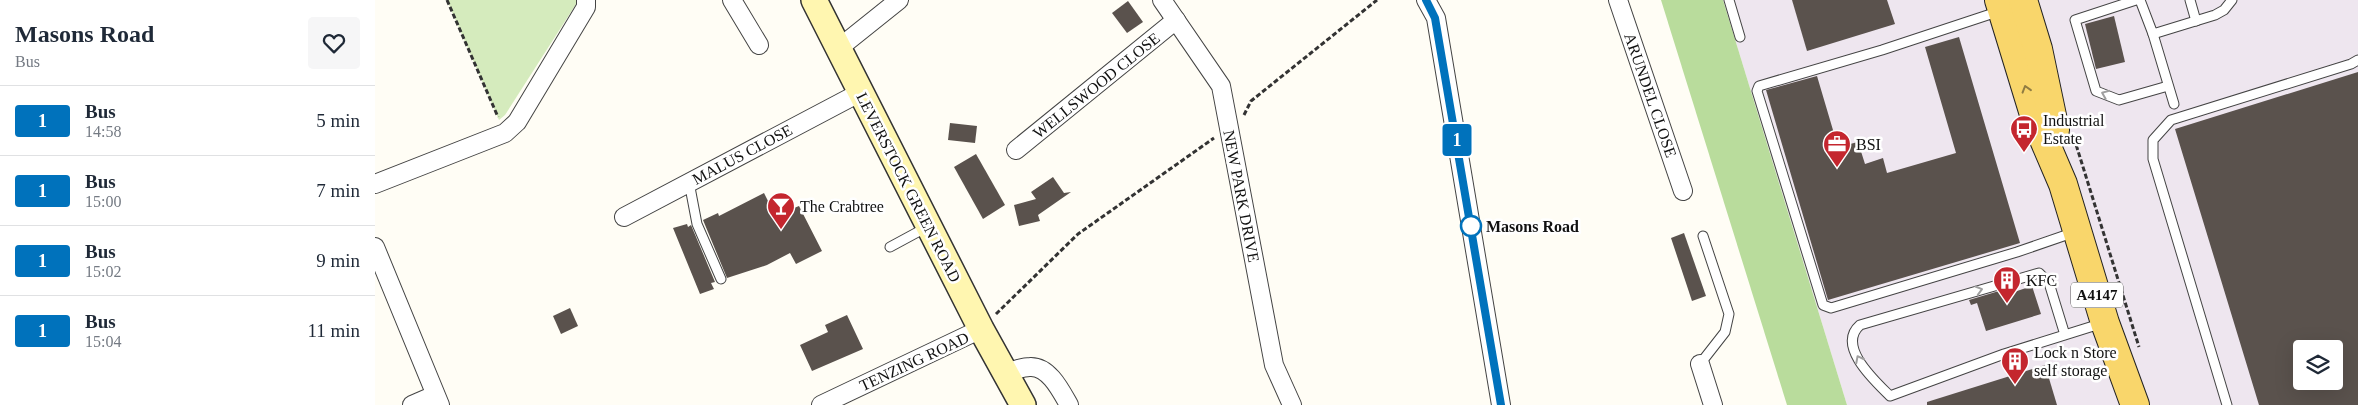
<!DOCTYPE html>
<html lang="en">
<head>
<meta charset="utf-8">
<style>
	body { margin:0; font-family:"Times New Roman",serif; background:#f6f6f7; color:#1f2937; height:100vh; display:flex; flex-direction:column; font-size:19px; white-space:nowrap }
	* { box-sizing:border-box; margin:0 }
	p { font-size:16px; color:#747a83 }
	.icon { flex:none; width:28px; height:28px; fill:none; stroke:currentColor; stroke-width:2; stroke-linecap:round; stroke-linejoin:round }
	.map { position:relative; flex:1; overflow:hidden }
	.sheet { display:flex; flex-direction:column; background:#fff; width:375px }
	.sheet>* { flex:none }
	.badge { padding:0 10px; border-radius:4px; font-size:18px; line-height:32px }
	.buttons { position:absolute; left:1918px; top:340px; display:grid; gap:10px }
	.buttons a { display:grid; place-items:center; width:50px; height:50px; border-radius:5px; background:#fff; box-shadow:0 5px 20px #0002; font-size:25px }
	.map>.badge { position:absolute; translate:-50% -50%; box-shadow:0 0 0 2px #fff }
	.round { display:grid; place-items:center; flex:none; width:52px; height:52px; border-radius:5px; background:#f6f6f7 }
	.summary { display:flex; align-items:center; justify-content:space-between; height:85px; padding:0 15px }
	h1 { font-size:24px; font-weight:800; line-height:38px }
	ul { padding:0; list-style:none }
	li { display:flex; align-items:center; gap:15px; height:70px; padding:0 15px; border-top:1px solid #e0e1e3 }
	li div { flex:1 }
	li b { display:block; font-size:19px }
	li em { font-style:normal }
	li .badge { min-width:55px; font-weight:700; text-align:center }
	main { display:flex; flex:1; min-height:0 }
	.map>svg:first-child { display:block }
	.industrial { fill:#eee6ef; fill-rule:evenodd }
	.green { fill:#d5ebbd }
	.forest { fill:#b9dc9c }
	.building { fill:#5a524d; fill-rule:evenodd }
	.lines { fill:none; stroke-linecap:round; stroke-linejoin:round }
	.lane-casing { stroke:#444; stroke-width:11 }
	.street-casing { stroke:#444; stroke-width:20 }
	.secondary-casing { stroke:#333; stroke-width:28 }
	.primary-casing { stroke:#222; stroke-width:30 }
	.path { stroke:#333; stroke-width:3; stroke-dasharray:5 2.5; stroke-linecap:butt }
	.lane { stroke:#fff; stroke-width:9 }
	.street { stroke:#fff; stroke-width:18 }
	.secondary { stroke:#fff6b0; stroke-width:25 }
	.primary { stroke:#f9d66b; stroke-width:28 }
	.oneway { stroke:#917d42 }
	.oneway2 { stroke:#a0a0a0 }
	.line-casing { stroke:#fff; stroke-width:11 }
	.line { stroke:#0072bc; stroke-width:8 }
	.stop-dot { fill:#fff; stroke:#0072bc; stroke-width:2.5 }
	.labels { text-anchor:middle; stroke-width:5; stroke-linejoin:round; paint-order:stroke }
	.shield { fill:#fff; stroke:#585858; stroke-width:1 }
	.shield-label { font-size:15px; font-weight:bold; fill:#111 }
	.street-label { font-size:16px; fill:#111; stroke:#fff }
	.poi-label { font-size:16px; fill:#111; stroke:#fff; text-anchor:start }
	.stop-label { font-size:16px; font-weight:bold; fill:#111; stroke:#fff; text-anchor:start }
</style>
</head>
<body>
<main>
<section class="sheet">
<div class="summary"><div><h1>Masons Road</h1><p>Bus</p></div><a class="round"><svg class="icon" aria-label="heart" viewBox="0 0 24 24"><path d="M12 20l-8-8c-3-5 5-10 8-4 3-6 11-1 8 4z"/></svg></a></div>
<ul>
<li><span class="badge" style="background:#0072bc;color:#fff">1</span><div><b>Bus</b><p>14:58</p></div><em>5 min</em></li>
<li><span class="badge" style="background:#0072bc;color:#fff">1</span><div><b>Bus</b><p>15:00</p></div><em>7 min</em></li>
<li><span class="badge" style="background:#0072bc;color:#fff">1</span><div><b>Bus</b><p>15:02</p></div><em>9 min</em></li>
<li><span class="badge" style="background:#0072bc;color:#fff">1</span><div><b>Bus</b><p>15:04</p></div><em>11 min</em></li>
</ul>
</section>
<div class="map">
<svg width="1983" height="405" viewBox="0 0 1983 405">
	<rect width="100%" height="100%" fill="#fffdf5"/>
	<path class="industrial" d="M1348,0h635v405h-511zM1926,349h33v32h-33z"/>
	<path class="green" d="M72,0h129l2,1 -73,114 -6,5z"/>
	<path class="forest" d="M1286,0h62l124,405h-60z"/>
	<g class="building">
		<path d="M1417,0h95l8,24 -88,27z"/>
		<path d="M753,1l15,21 -16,11 -15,-20z"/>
		<path d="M1739,16l11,46 -29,7 -11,-45z"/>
		<path d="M1584,37l61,206 -192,57 -62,-210 51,-14 21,71 20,-5 7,22 18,-6 4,15 69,-20 -31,-106z"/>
		<path d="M1983,72v333h-99l-84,-276zM1926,349h33v32h-33z"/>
		<path d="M575,123l27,3 -2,17 -27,-3z"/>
		<path d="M601,154l29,51 -22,14 -29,-52z"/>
		<path d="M678,177l11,16 7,-1 -33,23 2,6 -21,5 -5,-21 22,-6 -5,-7z"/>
		<path d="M389,193l8,16 19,-9 3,8 5,-2 23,45 -26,13 -6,-11 -23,12 -40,13 -24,-58 15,-7 1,3z"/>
		<path d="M312,224l1,3 3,-2 24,57 -4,1 3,6 -14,5 -27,-66z"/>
		<path d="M1309,233l22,63 -14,5 -21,-63z"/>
		<path d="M1657,286l9,28 -55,17 -9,-28 -6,2 -2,-5 40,-12 2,5z"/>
		<path d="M195,308l8,18 -17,8 -8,-18z"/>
		<path d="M472,315l16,34 -51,22 -12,-26 28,-13 -3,-7z"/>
		<path d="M1670,365l12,40h-130v-3z"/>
	</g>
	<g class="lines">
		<g class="lane-casing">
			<g id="lane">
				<path d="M1354,0l11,37"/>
				<path d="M1761,0l-61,20 21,71 23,9 49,-14"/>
				<path d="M1765,0l13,34 62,-19 9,-5 8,-10"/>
				<path d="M1815,0l6,21"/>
				<path d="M1625,11l-118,39 -123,36 -2,5 66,214 8,3 186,-56 58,-20"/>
				<path d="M1778,34l21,70"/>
				<path d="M314,182l8,42 24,55"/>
				<path d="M515,247l37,-20"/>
				<path d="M1690,335l-16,-52 -10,-10 -179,52c-24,21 15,56 30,71l114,-42 99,-31"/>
				<path d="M1325,364l25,-32 4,-18 -26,-78"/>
				<path d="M1852,405l-74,-246v-19l18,-20 180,-56 7,-4"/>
			</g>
		</g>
		<g class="street-casing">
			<g id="street">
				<path d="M357,0l27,45"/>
				<path d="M787,0l59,86 53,279 18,40"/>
				<path d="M1051,0l10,18 65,387"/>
				<path d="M1243,0l65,191"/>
				<path d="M464,48l60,-48"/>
				<path d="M641,150l160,-130"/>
				<path d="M0,184l130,-51 12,-11 69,-115v-7"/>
				<path d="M249,217l237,-125"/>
				<path d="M0,247l65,158"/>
				<path d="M1325,364l13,41"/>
				<path d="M631,372c8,-1 16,-5 24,-5 19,-1 31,24 39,38"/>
				<path d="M37,405l23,-10"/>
				<path d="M446,405l160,-76"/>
			</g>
		</g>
		<g class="secondary-casing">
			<path id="secondary" d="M439,0l167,329 42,76"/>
		</g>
		<g class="primary-casing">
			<g id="primary">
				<path d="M1624,0l37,121 27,63 42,139 30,82"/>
				<path d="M1648,0l15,49 17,81"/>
			</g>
		</g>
		<g class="path">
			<path d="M72,0l51,117"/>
			<path d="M869,115l7,-14 126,-101"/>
			<path d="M1699,138l65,209"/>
			<path d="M621,314l82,-80 136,-96"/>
		</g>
		<use href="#lane" class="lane"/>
		<use href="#street" class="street"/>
		<use href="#secondary" class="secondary"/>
		<use href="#primary" class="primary"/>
	</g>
	<defs><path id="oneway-chevron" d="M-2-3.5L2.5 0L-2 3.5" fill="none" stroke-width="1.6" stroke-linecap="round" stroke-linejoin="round" transform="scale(1.25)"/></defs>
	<use class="oneway" href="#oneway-chevron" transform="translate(1651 89) rotate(-107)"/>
	<g class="oneway2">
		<use href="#oneway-chevron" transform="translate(1730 94) rotate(-158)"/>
		<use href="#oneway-chevron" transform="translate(1604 290) rotate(-16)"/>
		<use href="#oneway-chevron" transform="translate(1484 359) rotate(-117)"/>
	</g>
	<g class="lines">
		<g class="line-casing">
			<path id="line" d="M1051,0l9,18 66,387"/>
		</g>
		<use href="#line" class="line"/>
	</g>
	<defs>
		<g id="bus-pin" transform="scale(1.4375)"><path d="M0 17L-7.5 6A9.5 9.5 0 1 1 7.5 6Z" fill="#c4262e" stroke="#fff"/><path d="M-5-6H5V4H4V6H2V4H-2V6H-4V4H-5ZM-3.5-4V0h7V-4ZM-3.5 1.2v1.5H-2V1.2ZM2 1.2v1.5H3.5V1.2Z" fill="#fff"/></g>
		<g id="office-pin" transform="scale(1.4375)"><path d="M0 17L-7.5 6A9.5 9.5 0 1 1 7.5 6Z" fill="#c4262e" stroke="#fff"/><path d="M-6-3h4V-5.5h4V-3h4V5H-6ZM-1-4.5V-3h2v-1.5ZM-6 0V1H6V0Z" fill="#fff"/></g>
		<g id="bar-pin" transform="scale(1.4375)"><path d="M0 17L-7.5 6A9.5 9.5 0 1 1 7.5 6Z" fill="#c4262e" stroke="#fff"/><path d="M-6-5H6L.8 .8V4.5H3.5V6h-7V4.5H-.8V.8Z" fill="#fff"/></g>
		<g id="building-pin" transform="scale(1.4375)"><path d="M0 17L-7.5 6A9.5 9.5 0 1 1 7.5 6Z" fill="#c4262e" stroke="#fff"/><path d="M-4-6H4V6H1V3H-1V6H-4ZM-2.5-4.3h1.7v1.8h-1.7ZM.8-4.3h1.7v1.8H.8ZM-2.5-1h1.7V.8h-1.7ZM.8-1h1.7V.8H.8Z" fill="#fff"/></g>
	</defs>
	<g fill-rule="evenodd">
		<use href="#bus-pin" x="1649" y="129"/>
		<use href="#office-pin" x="1462" y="144"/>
		<use href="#bar-pin" x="406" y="206"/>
		<use href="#building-pin" x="1632" y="280"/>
		<use href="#building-pin" x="1640" y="361"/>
	</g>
	<circle class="stop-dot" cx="1096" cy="226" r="10"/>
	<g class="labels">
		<rect class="shield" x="1696" y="282.5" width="52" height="25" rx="4"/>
		<g class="shield-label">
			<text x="1722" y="300">A4147</text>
		</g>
		<g class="street-label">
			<text transform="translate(721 85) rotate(-39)" y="6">WELLSWOOD CLOSE</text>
			<text transform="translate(1276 95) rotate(71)" y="6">ARUNDEL CLOSE</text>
			<text transform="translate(367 154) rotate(-28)" y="6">MALUS CLOSE</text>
			<text transform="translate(534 187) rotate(63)" y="6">LEVERSTOCK GREEN ROAD</text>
			<text transform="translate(867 196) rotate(79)" y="6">NEW PARK DRIVE</text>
			<text transform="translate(539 361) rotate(-25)" y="6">TENZING ROAD</text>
		</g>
		<g class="poi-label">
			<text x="1668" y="126">Industrial<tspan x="1668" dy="18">Estate</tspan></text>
			<text x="1481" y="150">BSI</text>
			<text x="425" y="212">The Crabtree</text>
			<text x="1651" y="286">KFC</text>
			<text x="1659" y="358">Lock n Store<tspan x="1659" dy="18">self storage</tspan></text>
		</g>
		<g class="stop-label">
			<text x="1111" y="232">Masons Road</text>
		</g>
	</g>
</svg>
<div class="buttons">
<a><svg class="icon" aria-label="layers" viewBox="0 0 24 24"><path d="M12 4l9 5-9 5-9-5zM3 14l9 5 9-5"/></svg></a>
</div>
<b class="badge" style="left:1082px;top:140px;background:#0072bc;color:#fff">1</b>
</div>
</main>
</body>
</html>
